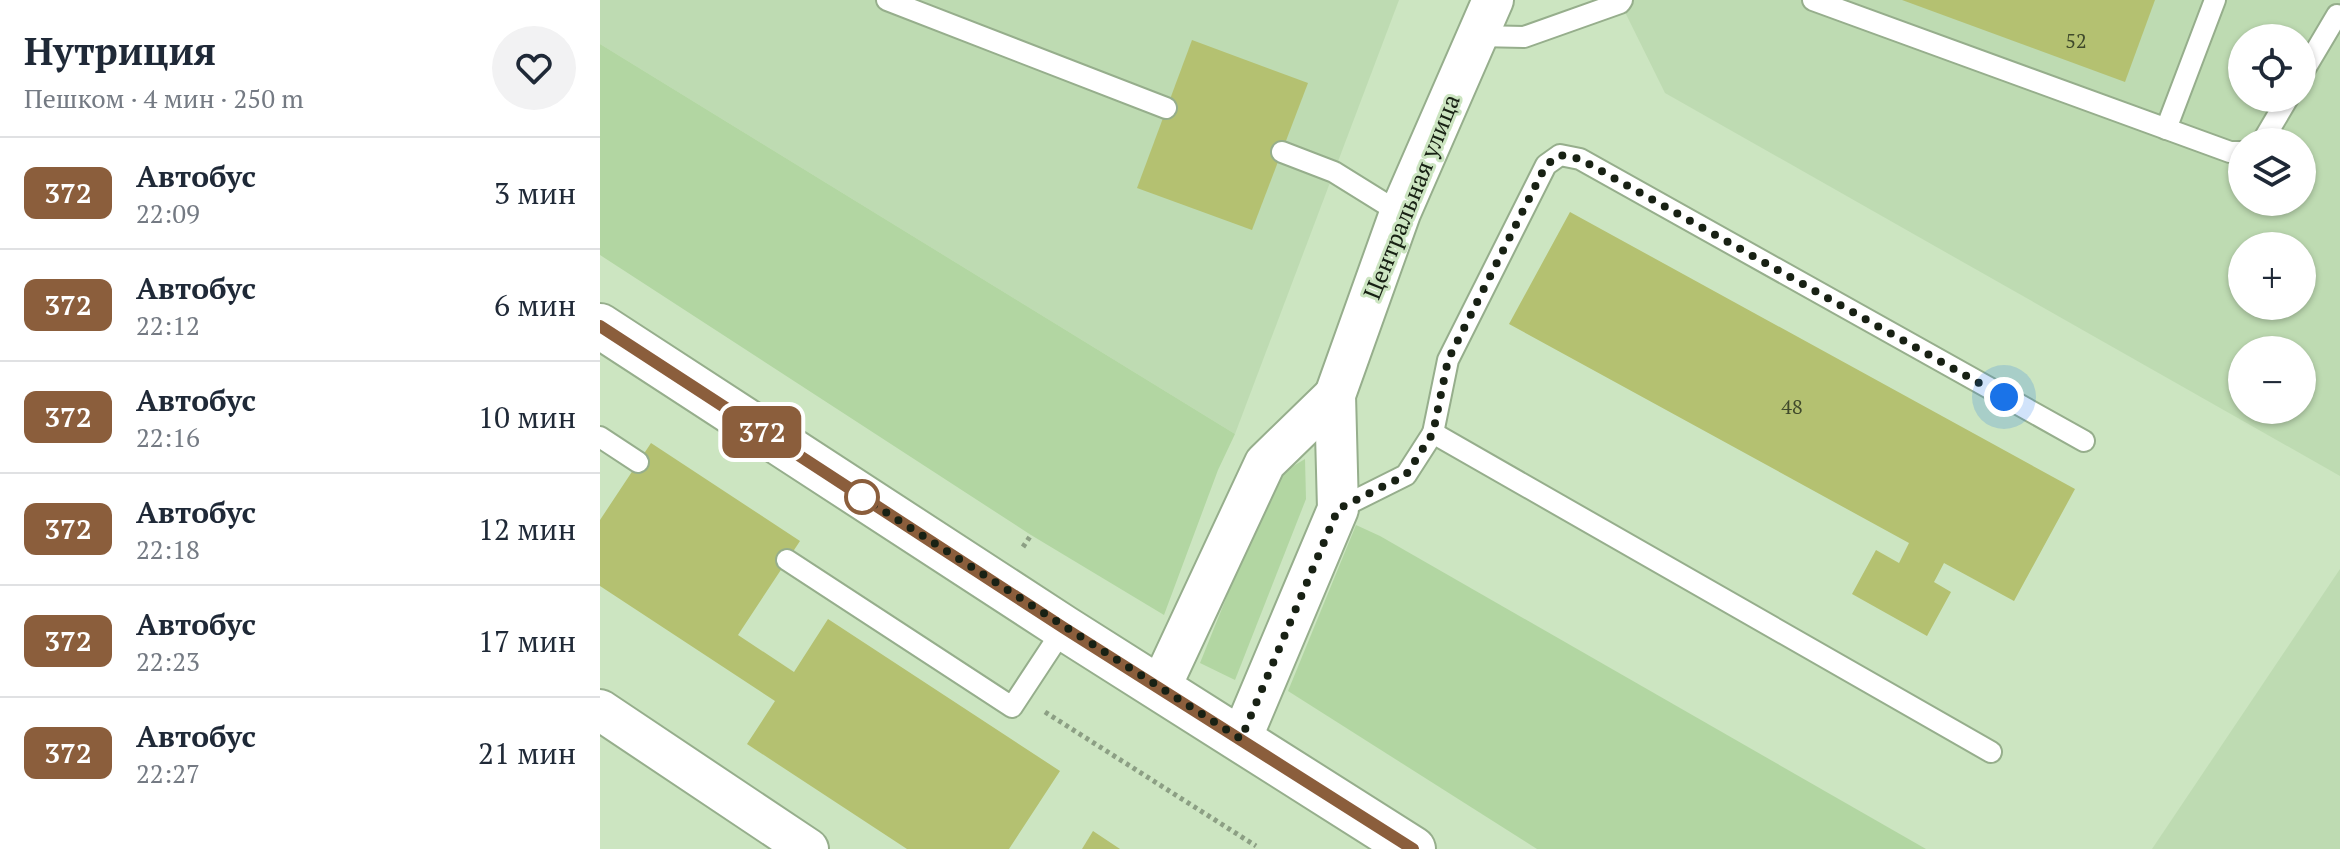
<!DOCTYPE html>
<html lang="ru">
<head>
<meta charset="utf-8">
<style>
	body { margin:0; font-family:"PT Serif",serif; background:#f2f2f3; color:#1f2937; height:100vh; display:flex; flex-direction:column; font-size:30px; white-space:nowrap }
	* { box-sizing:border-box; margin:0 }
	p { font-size:26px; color:#747a83 }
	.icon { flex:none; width:44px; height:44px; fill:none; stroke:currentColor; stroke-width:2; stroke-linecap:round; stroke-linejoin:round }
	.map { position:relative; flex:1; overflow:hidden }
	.drawer { display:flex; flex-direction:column; background:#fff; width:600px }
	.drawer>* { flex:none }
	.badge { padding:0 16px; border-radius:12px; font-size:28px; line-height:52px }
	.tools { position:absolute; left:1628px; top:24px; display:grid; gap:16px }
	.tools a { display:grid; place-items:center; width:88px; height:88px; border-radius:50%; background:#fff; box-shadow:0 2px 6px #0004; font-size:40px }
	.you { position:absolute; width:40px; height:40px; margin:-20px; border:6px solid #fff; border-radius:50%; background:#1a73e8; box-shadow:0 0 0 12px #1a73e833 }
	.map>.badge { position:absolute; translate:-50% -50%; box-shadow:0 0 0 4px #fff }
	.round { display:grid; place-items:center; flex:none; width:84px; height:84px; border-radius:42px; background:#f2f2f3 }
	.headline { display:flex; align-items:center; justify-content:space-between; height:136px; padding:0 24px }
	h1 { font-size:38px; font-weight:700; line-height:60px }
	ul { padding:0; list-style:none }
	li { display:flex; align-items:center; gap:24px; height:112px; padding:0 24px; border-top:2px solid #e0e1e3 }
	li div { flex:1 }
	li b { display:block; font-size:30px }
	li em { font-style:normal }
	li .badge { min-width:88px; font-weight:700; text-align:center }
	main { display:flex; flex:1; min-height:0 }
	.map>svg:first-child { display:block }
	.built { fill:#bedbb2; fill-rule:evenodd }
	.green { fill:#b2d6a2 }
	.building { fill:#b4c171 }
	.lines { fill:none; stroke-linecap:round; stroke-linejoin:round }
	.service-casing { stroke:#96ae8c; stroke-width:24 }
	.minor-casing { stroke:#96ae8c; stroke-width:44 }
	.primary-casing { stroke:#96ae8c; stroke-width:48 }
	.path { stroke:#8c9f84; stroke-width:5; stroke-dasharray:4 4; stroke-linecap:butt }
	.service { stroke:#fff; stroke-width:20 }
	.minor { stroke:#fff; stroke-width:40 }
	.primary { stroke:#fff; stroke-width:44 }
	.line-casing { stroke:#fff; stroke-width:18 }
	.line { stroke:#8b5e3c; stroke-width:12 }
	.walk { stroke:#182114; stroke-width:8; stroke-dasharray:0 14.4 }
	.stop-dot { fill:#fff; stroke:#8b5e3c; stroke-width:4 }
	.labels { text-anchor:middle; stroke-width:6; stroke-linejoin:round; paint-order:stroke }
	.number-label { font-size:20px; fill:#3f492b }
	.street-label { font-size:24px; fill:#182114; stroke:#cce5c1 }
</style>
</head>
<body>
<main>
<section class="drawer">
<div class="headline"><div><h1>Нутриция</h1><p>Пешком · 4 мин · 250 m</p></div><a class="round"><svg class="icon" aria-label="heart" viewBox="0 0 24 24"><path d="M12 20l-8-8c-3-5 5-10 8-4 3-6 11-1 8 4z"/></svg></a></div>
<ul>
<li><span class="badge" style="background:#8b5e3c;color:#fff">372</span><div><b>Автобус</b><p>22:09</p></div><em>3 мин</em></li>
<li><span class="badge" style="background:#8b5e3c;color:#fff">372</span><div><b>Автобус</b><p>22:12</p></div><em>6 мин</em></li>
<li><span class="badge" style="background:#8b5e3c;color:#fff">372</span><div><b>Автобус</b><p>22:16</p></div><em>10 мин</em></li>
<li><span class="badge" style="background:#8b5e3c;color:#fff">372</span><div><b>Автобус</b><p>22:18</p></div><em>12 мин</em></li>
<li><span class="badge" style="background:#8b5e3c;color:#fff">372</span><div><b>Автобус</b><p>22:23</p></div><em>17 мин</em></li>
<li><span class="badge" style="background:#8b5e3c;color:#fff">372</span><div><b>Автобус</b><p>22:27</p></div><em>21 мин</em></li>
</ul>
</section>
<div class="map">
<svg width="1740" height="849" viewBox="0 0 1740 849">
	<rect width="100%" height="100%" fill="#cce5c1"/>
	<g class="built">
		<path d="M0,0h799l-164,434 -635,-390z"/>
		<path d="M1019,0h721v476l-675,-383zM1642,38h60v60h-60zM1642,142h60v60h-60zM1642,246h60v60h-60zM1642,350h60v60h-60z"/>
		<path d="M1740,569v280h-188z"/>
	</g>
	<g class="green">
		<path d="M0,44l635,390 -17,36 -54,145 -133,-80 -431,-280z"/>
		<path d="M705,459l1,40 -71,181 -35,-17 75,-186z"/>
		<path d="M756,525l24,11 546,313h-389l-249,-158z"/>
	</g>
	<g class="building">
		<path d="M1302,0h253l-30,82z"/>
		<path d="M592,40l116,43 -56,147 -115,-42z"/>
		<path d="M970,212l505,277 -61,112 -70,-38 -10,19 17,10 -24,44 -75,-42 24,-44 23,13 10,-20 -400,-219z"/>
		<path d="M51,443l149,98 -62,94 56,37 34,-53 232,152 -51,78h-102l-160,-105 28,-43 -175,-115v-66z"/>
		<path d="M493,831l27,18h-38z"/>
	</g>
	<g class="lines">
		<g class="service-casing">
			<g id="service">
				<path d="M287,0l279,108"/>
				<path d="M1213,0l417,152h12"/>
				<path d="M878,36l46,1 96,-34 2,-3"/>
				<path d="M1702,74l35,-59"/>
				<path d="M1566,129l49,-129"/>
				<path d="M1662,142l26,-44"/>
				<path d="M682,152l52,20 66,41"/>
				<path d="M833,433l15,-73 98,-195 14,-10 20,4 504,282"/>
				<path d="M0,437l38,25"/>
				<path d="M738,509l68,-34 27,-42 558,319"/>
				<path d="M187,560l225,147 52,-79"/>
			</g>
		</g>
		<g class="minor-casing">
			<g id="minor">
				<path d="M560,688l105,-225 70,-68"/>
				<path d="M0,710l208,139"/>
				<path d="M641,739l97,-230 -3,-114 65,-182 93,-213"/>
			</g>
		</g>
		<g class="primary-casing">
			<path id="primary" d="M0,326l464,302 349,221"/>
		</g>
		<g class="path">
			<path d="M423,547l8,-12"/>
			<path d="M445,712l211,134"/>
		</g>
		<use href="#service" class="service"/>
		<use href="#minor" class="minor"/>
		<use href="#primary" class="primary"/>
	</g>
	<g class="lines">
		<g class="line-casing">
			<path id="line" d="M0,326l464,302 349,221"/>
		</g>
		<use href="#line" class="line"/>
		<path class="walk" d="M262,497l379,242 97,-230 68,-34 27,-42 15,-73 98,-195 14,-10 20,4 424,238"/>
	</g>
	<circle class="stop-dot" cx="262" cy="497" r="16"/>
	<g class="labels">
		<g class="number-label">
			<text x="1476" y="48">52</text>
			<text x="1192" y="414">48</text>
		</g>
		<g class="street-label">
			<text transform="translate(812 197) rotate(-68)" y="8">Центральная улица</text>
		</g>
	</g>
</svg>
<div class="tools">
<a><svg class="icon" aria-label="locate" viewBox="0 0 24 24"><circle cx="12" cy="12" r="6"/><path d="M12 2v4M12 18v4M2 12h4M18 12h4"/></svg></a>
<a><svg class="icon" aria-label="layers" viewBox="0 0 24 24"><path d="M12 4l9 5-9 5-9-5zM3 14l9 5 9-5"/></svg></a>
<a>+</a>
<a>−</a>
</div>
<div class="you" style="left:1404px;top:397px"></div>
<b class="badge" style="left:162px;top:432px;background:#8b5e3c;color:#fff">372</b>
</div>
</main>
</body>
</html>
